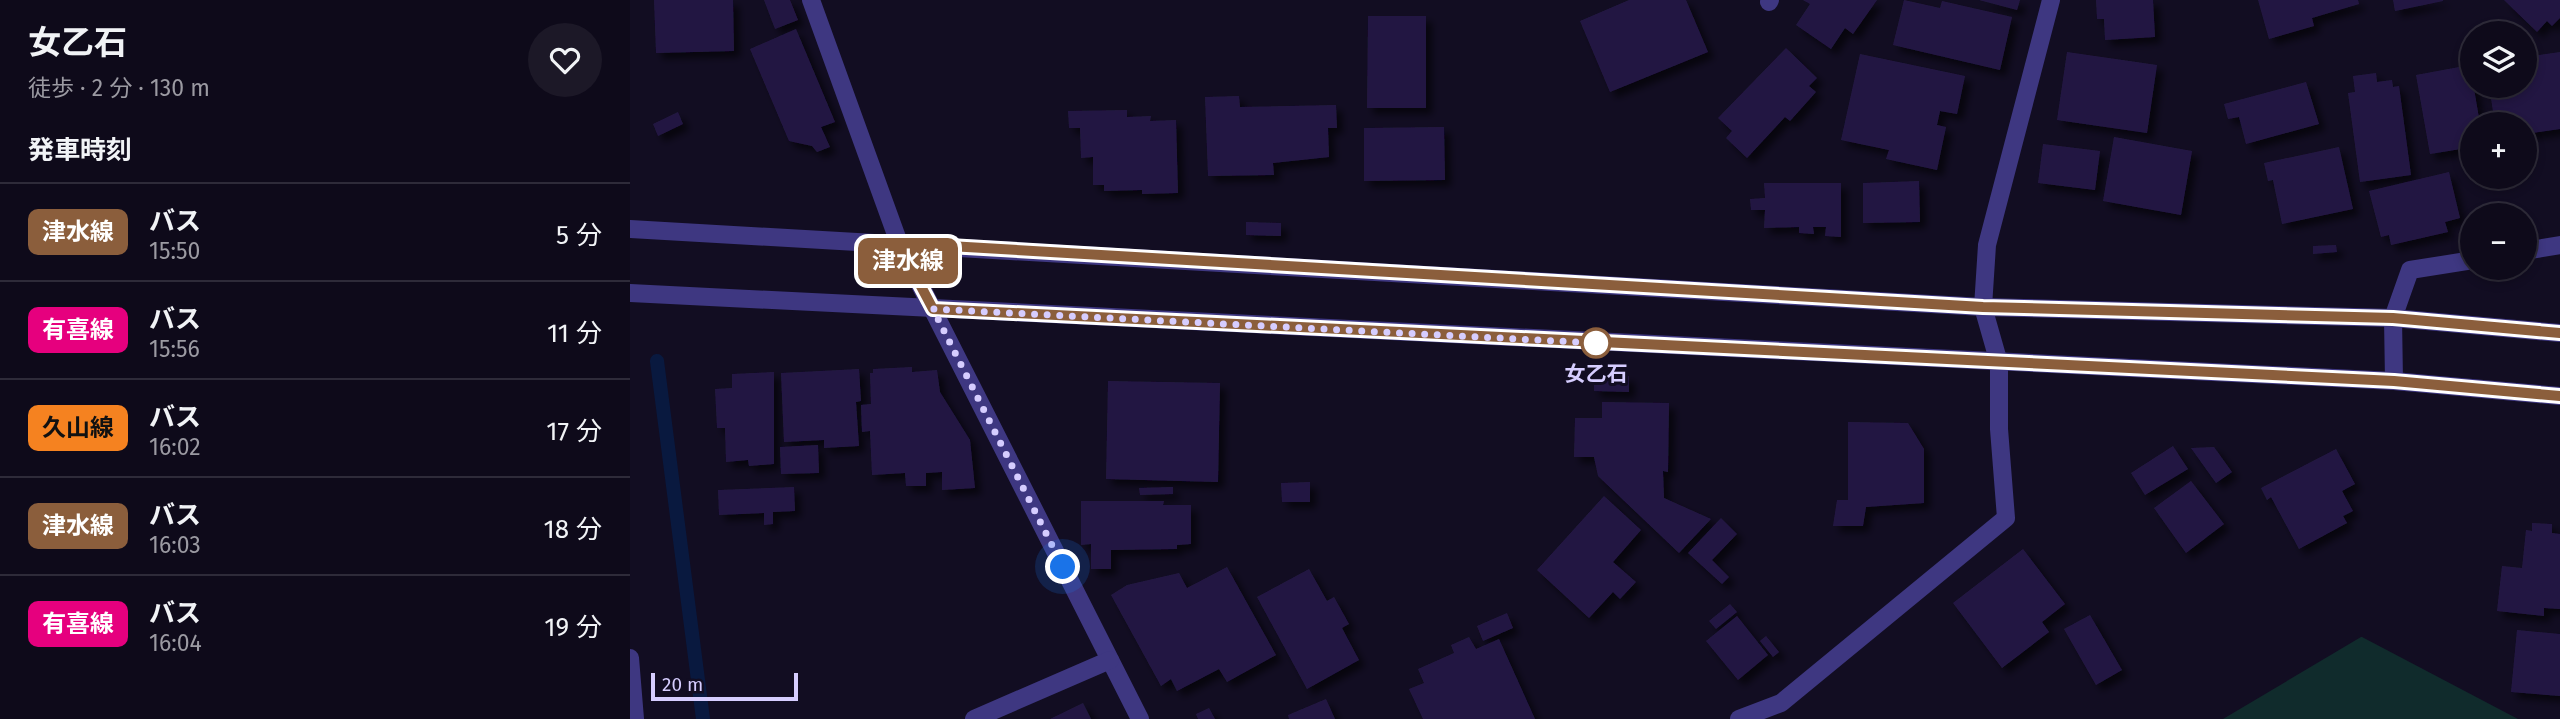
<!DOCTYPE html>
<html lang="ja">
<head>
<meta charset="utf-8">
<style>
	body { margin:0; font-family:"Fira Sans","Noto Sans JP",sans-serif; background:#1c1827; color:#f1f3f6; height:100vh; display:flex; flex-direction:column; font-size:26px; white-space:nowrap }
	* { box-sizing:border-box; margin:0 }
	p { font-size:23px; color:#9b9aa2 }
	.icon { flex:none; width:38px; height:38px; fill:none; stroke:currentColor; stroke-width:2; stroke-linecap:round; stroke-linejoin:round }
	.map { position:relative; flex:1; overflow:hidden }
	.panel { display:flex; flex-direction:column; background:#0e0a1a; width:630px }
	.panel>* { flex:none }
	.badge { padding:0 14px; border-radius:10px; font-size:24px; line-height:46px }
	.fabs { position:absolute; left:1830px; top:21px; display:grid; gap:14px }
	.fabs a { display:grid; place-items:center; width:77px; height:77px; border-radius:50%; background:#0e0a1a; box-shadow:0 4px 10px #0003,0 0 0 2px #2e2b39; font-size:35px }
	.scale { position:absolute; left:21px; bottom:18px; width:147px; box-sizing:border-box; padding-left:7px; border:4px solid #d6cdff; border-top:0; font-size:19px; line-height:24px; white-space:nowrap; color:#d6cdff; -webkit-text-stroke:5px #120d22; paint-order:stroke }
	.you { position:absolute; width:35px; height:35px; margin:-18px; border:5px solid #fff; border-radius:50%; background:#1a73e8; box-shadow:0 0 0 10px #1a73e833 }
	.map>.badge { position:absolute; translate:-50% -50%; box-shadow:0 0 0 4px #fff }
	h2 { padding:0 28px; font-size:26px; line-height:63px }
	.round { display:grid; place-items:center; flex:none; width:74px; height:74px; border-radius:37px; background:#1c1827 }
	.headline { display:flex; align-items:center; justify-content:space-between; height:119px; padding:0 28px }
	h1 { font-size:33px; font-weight:700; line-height:52px }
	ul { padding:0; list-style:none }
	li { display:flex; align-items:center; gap:21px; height:98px; padding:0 28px; border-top:2px solid #2e2b39 }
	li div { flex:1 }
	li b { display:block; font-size:26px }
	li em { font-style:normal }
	li .badge { min-width:77px; font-weight:700; text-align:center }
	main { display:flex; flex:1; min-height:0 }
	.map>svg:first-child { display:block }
	.green { fill:#102b2c }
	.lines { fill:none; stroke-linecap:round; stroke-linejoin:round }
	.stream { stroke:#09193f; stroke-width:14 }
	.building { fill:#241943; filter:url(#shadow) }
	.minor { stroke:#3e3781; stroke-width:18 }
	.tertiary { stroke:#3e3781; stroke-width:18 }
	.line-casing { stroke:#fff; stroke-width:16 }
	.line { stroke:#8b5e3c; stroke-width:10 }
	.walk { stroke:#d6cdff; stroke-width:7; stroke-dasharray:0 12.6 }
	.stop-dot { fill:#fff; stroke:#8b5e3c; stroke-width:3.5 }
	.labels { text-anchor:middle; stroke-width:6; stroke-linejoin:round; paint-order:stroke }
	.stop-label { font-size:21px; font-weight:bold; fill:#d6cdff; stroke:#120d22 }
</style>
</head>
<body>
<main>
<section class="panel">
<div class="headline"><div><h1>女乙石</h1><p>徒歩 · 2 分 · 130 m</p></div><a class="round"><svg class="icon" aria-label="heart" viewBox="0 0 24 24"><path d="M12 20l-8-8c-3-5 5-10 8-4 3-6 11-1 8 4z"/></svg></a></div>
<h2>発車時刻</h2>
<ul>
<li><span class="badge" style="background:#8b5e3c;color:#fff">津水線</span><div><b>バス</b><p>15:50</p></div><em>5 分</em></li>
<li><span class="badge" style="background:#e6007e;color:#fff">有喜線</span><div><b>バス</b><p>15:56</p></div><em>11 分</em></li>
<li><span class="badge" style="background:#f58220;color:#111">久山線</span><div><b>バス</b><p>16:02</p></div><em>17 分</em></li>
<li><span class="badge" style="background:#8b5e3c;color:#fff">津水線</span><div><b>バス</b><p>16:03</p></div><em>18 分</em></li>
<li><span class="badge" style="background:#e6007e;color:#fff">有喜線</span><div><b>バス</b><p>16:04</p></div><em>19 分</em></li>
</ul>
</section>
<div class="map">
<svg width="1930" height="719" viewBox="0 0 1930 719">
	<defs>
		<filter id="shadow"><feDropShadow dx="6" dy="6" stdDeviation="3.5" flood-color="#0009"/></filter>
	</defs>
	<rect width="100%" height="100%" fill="#120d22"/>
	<path class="green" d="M1731,637h1l156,82h-295z"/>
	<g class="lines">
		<path class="stream" d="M27,361l46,358"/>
	</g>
	<g class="building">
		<path d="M24,0h79l1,51 -78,2z"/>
		<path d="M134,0h26l8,20 -23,9z"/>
		<path d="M999,0h57l22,52 -98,40 -30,-71z"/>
		<path d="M1173,0h74l-24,34 -8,-6 -14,21 -35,-24 14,-21z"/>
		<path d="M1274,0l36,8 2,-7 70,16 -12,53 -107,-25z"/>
		<path d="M1349,0h41l-3,10z"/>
		<path d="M1466,0h57l2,37 -50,3 -1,-21h-7z"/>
		<path d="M1628,0h100l1,4 -47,14 2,8 -45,13z"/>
		<path d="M1763,0h50v1l-48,10z"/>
		<path d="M1874,0h56v18l-8,8 -5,-5 -10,11z"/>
		<path d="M738,16h58v92h-59z"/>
		<path d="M166,29l39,93 -14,5 9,20 -13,5 -5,-6 -23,-5 -39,-92z"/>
		<path d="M1156,48l31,30 -8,8 7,6 -26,29 -5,-4 -38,41 -21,-20 6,-7 -14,-13z"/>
		<path d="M1437,52l90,13 -10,68 -90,-13z"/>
		<path d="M1930,52v77l-35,5v-10h-30l-6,-38h36v-29z"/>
		<path d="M1230,54l105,22 -8,38 -17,-3 -3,14 9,2 -9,43 -51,-11 3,-9 -48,-10z"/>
		<path d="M1840,65l10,59h-7v23l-43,7 -14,-79z"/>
		<path d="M1746,73l1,9 15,-2 1,7 6,-1 12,89 -51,7 -12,-89 7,-1 -2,-16z"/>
		<path d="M1676,82l13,42 -73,20 -7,-27 -11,2 -4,-15z"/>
		<path d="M609,96l1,11 96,-2 1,23h-9l1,29 -56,6 1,12 -66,1 -3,-79z"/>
		<path d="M497,110v7l24,-1 -1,5 26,-1 2,73 -36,1v-4l-38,1v-6h-11v-28l-12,1 -1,-30h-11l-1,-17z"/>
		<path d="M48,112l5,12 -25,12 -5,-12z"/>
		<path d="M814,127l1,53 -81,1v-53z"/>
		<path d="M1484,137l78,14 -11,64 -78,-14z"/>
		<path d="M1413,144l57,7 -5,39 -57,-7z"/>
		<path d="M1709,147l14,62 -71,15 -9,-44 -5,1 -4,-18z"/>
		<path d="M1819,172l11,46 -15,4 3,10 -57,13 -2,-10 -8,2 -12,-46z"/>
		<path d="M1289,181l1,41 -57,1v-40z"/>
		<path d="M1134,183h77v54l-16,-1 1,-9h-13l1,7 -15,-1v-6l-35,1 1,-18h-14l-1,-11 15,-1z"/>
		<path d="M616,222l35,1v13l-35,-1z"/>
		<path d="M1706,245l1,7 -24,2v-8z"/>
		<path d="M282,367v5l25,-2 3,22 30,48 5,48 -33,2v-18l-16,1v13h-20l-1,-13 -33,2 -2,-44 -8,1 -1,-27 10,-1 -1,-31h3v-4z"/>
		<path d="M229,369l2,32 -5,1 3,44 -35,2v-8l-40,2 -3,-69z"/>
		<path d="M144,372v92l-25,2 -1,-6 -22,2 -1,-34h-8l-2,-39 17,-1v-14z"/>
		<path d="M999,376v16l-35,-1v-14z"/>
		<path d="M478,381l112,2 -2,99 -112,-3z"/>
		<path d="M972,402l67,1 -1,69 -5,-1 1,27 47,21 -32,34 -81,-77 -4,-19h-20l1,-39h27z"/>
		<path d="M1218,422l60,1 16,26v54l-58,4 -3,19h-30l4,-26h11z"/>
		<path d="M188,445l1,28 -38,1 -1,-27z"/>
		<path d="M1543,446l15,23 -43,26 -14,-22z"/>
		<path d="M1584,447l18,25 -16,11 -25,-35z"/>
		<path d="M1706,449l19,35 -13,7 11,20 -10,5 4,7 -48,26 -28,-52 -4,3 -6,-12z"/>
		<path d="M1561,481l33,43 -38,29 -32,-45z"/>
		<path d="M680,482v20h-28l-1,-19z"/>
		<path d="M164,487l1,24 -22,1v12l-9,1v-12l-45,2 -1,-25z"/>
		<path d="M543,487v7l-33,1 -1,-7z"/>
		<path d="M974,496l37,34 -28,32 23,20 -16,17 -7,-7 -24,26 -52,-48z"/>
		<path d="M451,501h83l-1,4h28v39l-14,1v4l-66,1v19h-20v-25l-10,1z"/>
		<path d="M1091,518l16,16 -25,26 17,17 -7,7 -34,-31z"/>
		<path d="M1902,523l20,1v9l8,1v75l-16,-1v8l-47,-5 5,-45 20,2 4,-38 6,1z"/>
		<path d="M1393,549l42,55 -23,18 7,10 -47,36 -49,-65z"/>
		<path d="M597,567l49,88 -49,27 -8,-13 -42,22 -6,-12 -10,7 -50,-91 16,-10 52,-12 8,15z"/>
		<path d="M679,569l18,32 7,-4 15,27 -7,4 17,32 -52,29 -50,-92z"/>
		<path d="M1100,604l7,8 -21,17 -7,-8z"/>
		<path d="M877,613l6,15 -30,13 -6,-15z"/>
		<path d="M1460,615l32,55 -26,15 -32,-56z"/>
		<path d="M1107,616l31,39 -30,25 -32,-39z"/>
		<path d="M1887,630l43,4v62l-49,-4z"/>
		<path d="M1136,636l13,16 -6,5 -13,-16z"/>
		<path d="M839,637l7,12 23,-10 36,80h-112l-14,-30 15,-6 -6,-14 36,-16 -3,-8z"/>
		<path d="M696,699l9,20h-46l-1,-4z"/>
		<path d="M453,703l8,16h-41z"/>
		<path d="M579,708l6,11h-17l-2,-5z"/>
	</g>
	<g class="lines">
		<g class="minor">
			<path d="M181,0l88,243 241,476"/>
			<path d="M1139,2l1,-2"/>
			<path d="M1895,251l35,-6"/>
			<path d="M1764,381l-1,-63 17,-48 63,-10"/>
			<path d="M0,658l5,61"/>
			<path d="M344,719l136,-59"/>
			<path d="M1109,719l42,-16 225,-185 -7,-89v-66l-16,-56 4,-62 64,-245"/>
		</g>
		<g class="tertiary">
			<path d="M0,229l1353,78 410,11 167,15"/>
			<path d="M0,293l1764,88 166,15"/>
		</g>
	</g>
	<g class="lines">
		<g class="line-casing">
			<path id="line" d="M1930,333l-167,-15 -410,-11 -1085,-64 35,66 1461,72 166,15"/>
		</g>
		<use href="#line" class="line"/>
		<path class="walk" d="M433,567l-130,-258 663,34"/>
	</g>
	<circle class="stop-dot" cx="966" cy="343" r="14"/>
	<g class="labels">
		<g class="stop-label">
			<text x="966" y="381">女乙石</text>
		</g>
	</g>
</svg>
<div class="fabs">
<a><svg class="icon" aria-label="layers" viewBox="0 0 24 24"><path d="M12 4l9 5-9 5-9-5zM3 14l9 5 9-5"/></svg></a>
<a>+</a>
<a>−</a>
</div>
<div class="scale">20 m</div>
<div class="you" style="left:433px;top:567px"></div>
<b class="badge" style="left:278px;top:261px;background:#8b5e3c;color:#fff">津水線</b>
</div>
</main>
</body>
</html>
